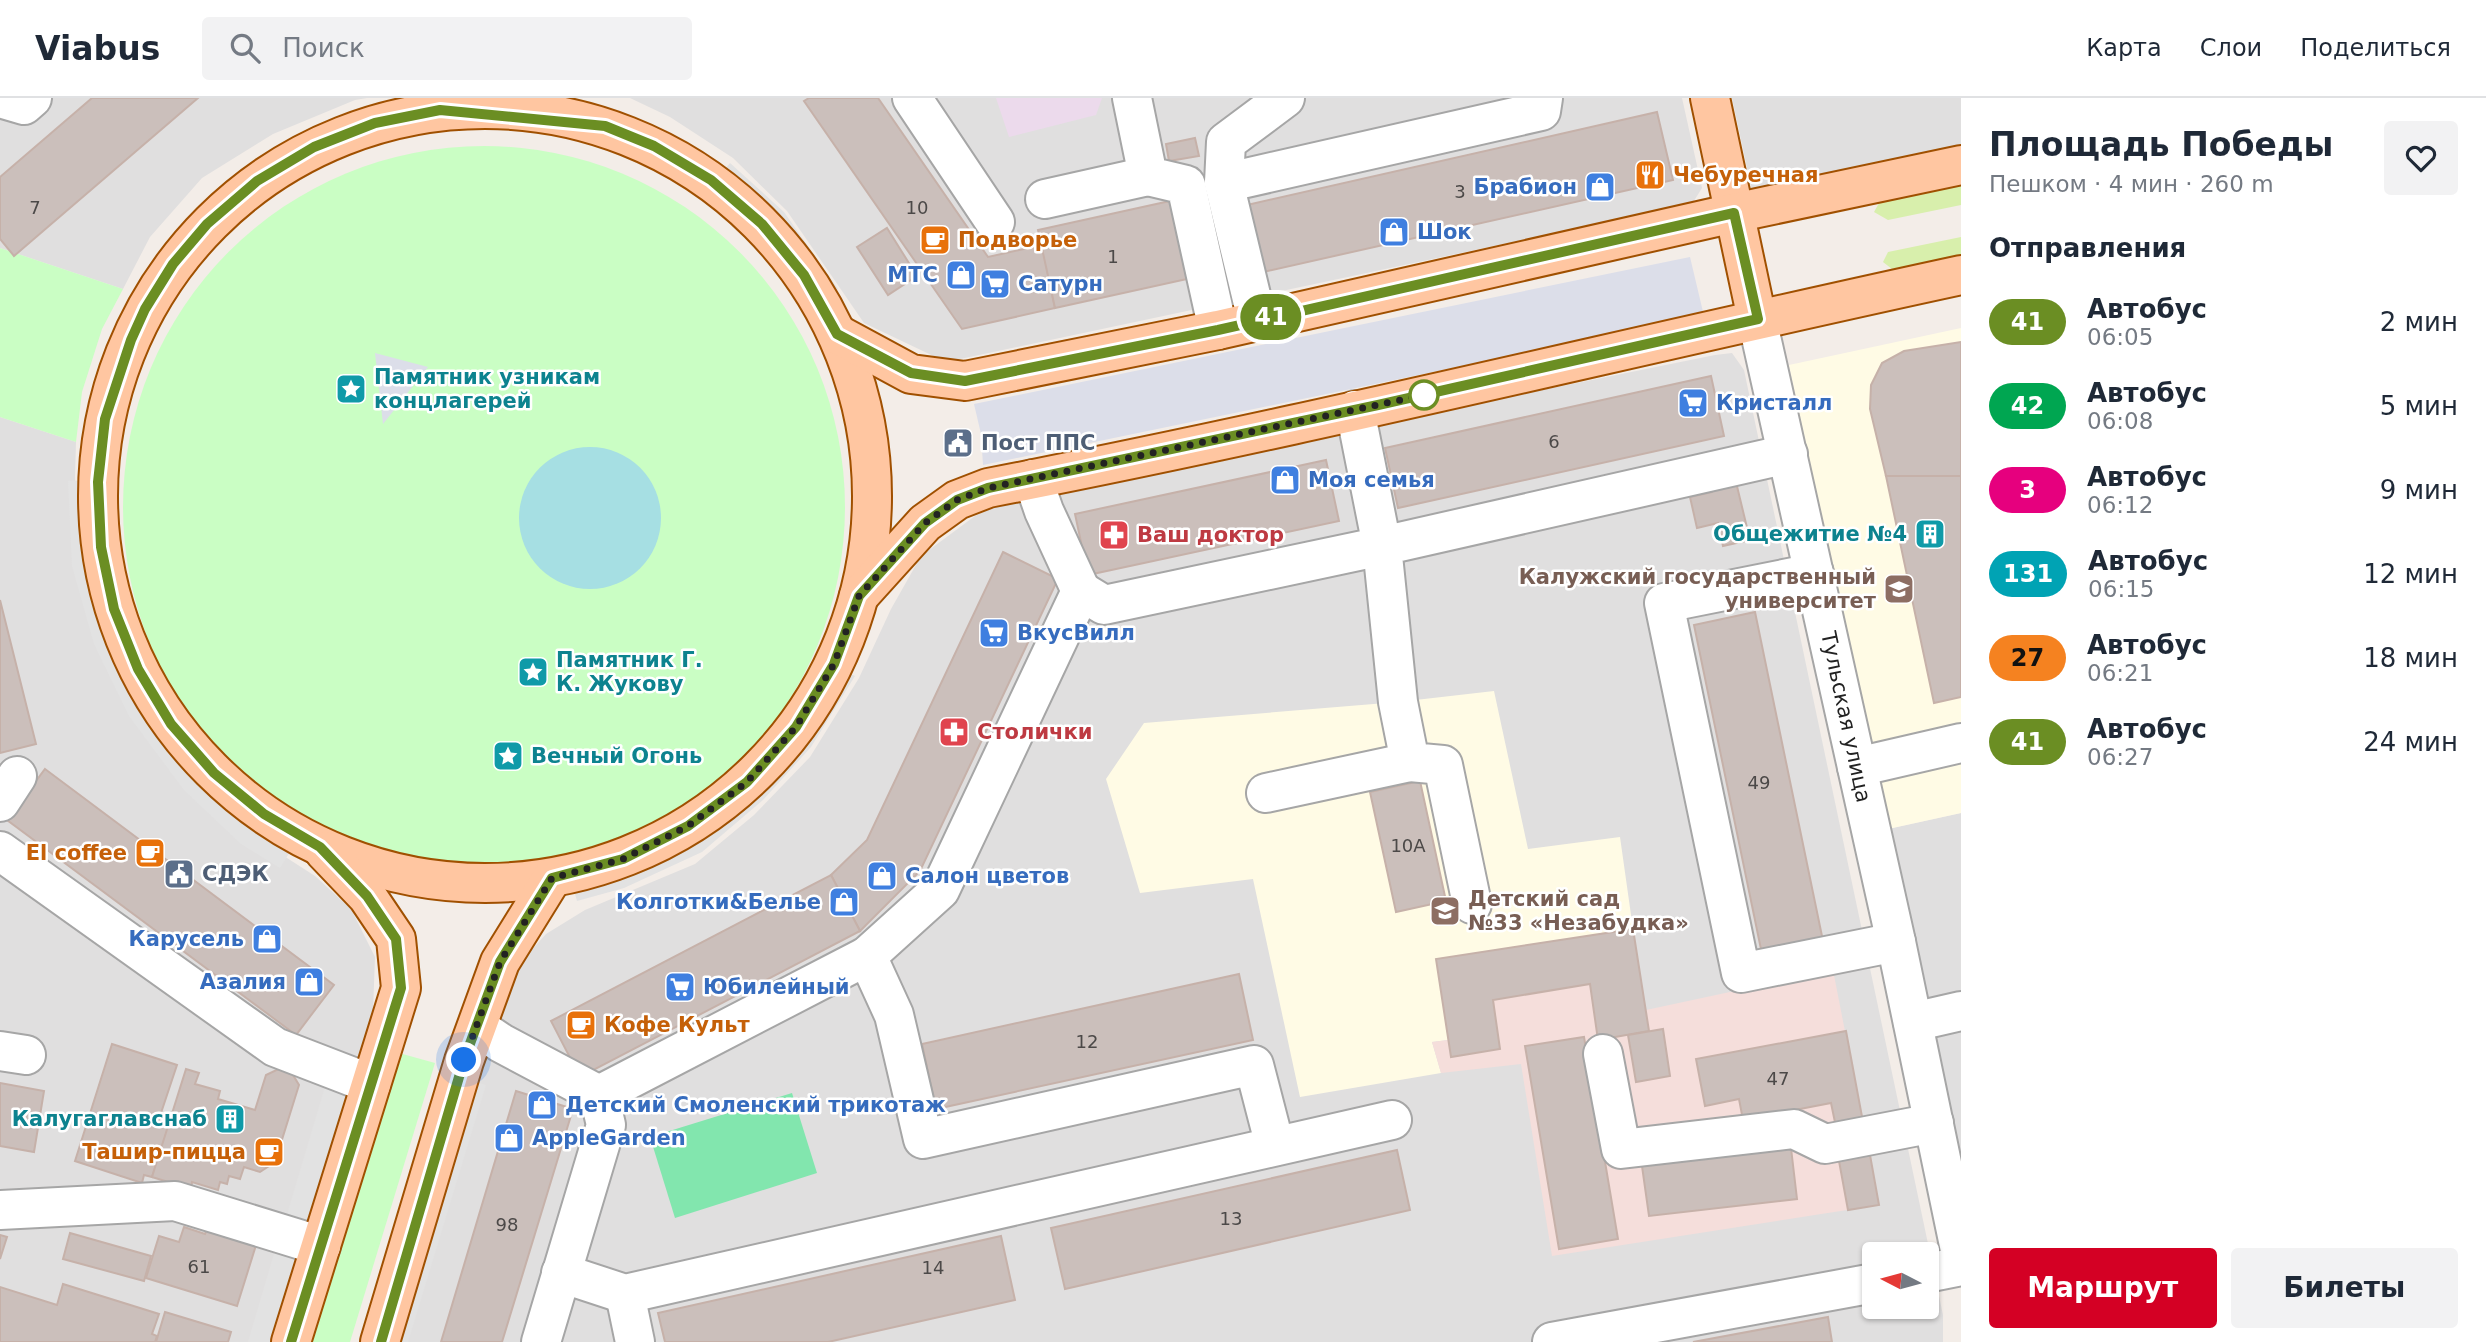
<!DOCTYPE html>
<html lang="ru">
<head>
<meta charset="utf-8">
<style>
	body { margin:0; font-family:"DejaVu Sans",sans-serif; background:#f2f2f3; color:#1f2937; height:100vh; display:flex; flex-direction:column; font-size:26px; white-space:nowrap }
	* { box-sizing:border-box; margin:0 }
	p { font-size:23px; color:#747a83 }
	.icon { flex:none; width:38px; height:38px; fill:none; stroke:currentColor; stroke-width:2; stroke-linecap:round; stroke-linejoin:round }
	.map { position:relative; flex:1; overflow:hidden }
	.side { display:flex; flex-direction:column; background:#fff; width:525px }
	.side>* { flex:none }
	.badge { padding:0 14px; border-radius:23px; font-size:24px; line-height:46px }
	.needle { width:46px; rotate:276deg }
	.controls { position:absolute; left:1862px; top:1144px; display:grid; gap:14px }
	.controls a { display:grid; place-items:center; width:77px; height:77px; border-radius:7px; background:#fff; box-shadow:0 2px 5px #0004; font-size:35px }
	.you { position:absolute; width:35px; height:35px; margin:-18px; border:5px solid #fff; border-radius:50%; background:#1a73e8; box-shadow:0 0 0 10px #1a73e833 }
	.map>.badge { position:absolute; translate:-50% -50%; box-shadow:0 0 0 4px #fff }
	h2 { padding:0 28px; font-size:26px; line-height:63px }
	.round { display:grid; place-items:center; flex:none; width:74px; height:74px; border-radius:7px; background:#f2f2f3 }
	.headline { display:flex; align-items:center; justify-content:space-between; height:119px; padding:0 28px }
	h1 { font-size:33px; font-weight:700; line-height:52px }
	.action { display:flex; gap:14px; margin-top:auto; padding:14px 28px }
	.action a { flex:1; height:80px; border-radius:7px; background:#d40024; color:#fff; font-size:28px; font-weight:700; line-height:80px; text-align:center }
	.action a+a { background:#f2f2f3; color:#1f2937 }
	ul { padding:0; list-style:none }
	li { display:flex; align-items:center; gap:21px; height:84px; padding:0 28px }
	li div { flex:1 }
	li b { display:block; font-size:26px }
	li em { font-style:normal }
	li .badge { min-width:77px; font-weight:700; text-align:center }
	header { display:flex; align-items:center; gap:42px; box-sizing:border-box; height:98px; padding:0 35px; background:#fff; border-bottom:2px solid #e0e1e3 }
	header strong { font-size:33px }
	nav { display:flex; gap:38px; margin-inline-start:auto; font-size:24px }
	.search { width:490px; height:63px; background:#f2f2f3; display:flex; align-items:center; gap:18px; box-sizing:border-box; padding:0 24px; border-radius:7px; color:#747a83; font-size:26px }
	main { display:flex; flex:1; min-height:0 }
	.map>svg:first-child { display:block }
	.residential { fill:#e0dfdf; fill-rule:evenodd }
	.industrial { fill:#ecdaec }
	.education { fill:#fffbe5 }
	.military { fill:#f5dedb }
	.grass { fill:#d8efac }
	.park { fill:#cafec4 }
	.pitch { fill:#82e6ae }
	.parking { fill:#e2e2e2 }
	.plaza { fill:#dcdee9 }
	.water { fill:#a6dfe3 }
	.building { fill:#cbbfbb; stroke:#c6b1a9; stroke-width:2 }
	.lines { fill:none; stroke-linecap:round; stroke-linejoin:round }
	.minor-casing { stroke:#a6a6a6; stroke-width:42 }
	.major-casing { stroke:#a05000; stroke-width:42 }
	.minor { stroke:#fff; stroke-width:38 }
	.major { stroke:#ffc6a1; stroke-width:38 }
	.line-casing { stroke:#fff; stroke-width:16 }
	.line { stroke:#6b8e23; stroke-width:10 }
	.walk { stroke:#222; stroke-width:7; stroke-dasharray:0 12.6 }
	.stop-dot { fill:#fff; stroke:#6b8e23; stroke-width:3.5 }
	.labels { text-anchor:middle; stroke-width:5; stroke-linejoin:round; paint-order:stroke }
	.number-label { font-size:18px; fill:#4c4948 }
	.food-label { font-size:21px; font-weight:bold; fill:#c56008; stroke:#fff; text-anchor:start }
	.shop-label { font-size:21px; font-weight:bold; fill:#366cbe; stroke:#fff; text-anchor:start }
	.culture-label { font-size:21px; font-weight:bold; fill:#0d838f; stroke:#fff; text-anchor:start }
	.service-label { font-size:21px; font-weight:bold; fill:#4e5e75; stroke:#fff; text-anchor:start }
	.health-label { font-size:21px; font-weight:bold; fill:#be3a42; stroke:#fff; text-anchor:start }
	.education-label { font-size:21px; font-weight:bold; fill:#785e54; stroke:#fff; text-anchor:end }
	.street-label { font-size:21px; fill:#222; stroke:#fff }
</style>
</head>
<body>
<header>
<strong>Viabus</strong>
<div class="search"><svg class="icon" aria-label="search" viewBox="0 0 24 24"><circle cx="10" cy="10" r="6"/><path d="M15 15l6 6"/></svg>Поиск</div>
<nav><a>Карта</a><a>Слои</a><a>Поделиться</a></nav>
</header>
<main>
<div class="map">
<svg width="1961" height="1244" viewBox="0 0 1961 1244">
	<rect width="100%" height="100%" fill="#f3ede8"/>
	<g class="residential">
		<path d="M0,0h367l-12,2 -82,34 -71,44 -52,59 -27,52 -123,-41z"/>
		<path d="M630,0h1052l20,90 -10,16 -746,158 -82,-39 -77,-112 -54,-53 -63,-41z"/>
		<path d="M1732,0h229v49l-209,44z"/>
		<path d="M1732,255l12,17 199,945v27h-1545l104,-343 16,-34 28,-31 39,-24 110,-46 59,-49 56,-58 49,-79 32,-69 30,-53 54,-40 42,-19 698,-142zM1874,1157h53v52h-53z"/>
		<path d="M0,319l76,25 -1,35 7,96 54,137 109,121 70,45 36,33 24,48 -2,54 -105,331h-268z"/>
		<path d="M1961,715v363l-73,-347z"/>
	</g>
	<path class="industrial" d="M996,0h106l-6,17 -87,22z"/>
	<g class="education">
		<path d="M1961,230v485l-73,16 -99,-464z"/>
		<path d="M1494,593l34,158 92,-12 13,92 -197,30 12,81 -16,2 9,31 -141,24 -47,-218 -113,14 -34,-114 38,-56 254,-21z"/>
	</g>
	<path class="military" d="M1633,831l13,81 187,-40 46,235 -327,51 -31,-192 -80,9 -9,-31 16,-2 -12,-81z"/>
	<g class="grass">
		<path d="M1961,82v25l-73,15 -14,-8 9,-16z"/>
		<path d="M1961,139v18l-69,14 -9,-7 5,-10z"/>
	</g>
	<g class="park">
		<circle cx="484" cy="409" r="361"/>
		<path d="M0,150l123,41 -21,40 -20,63 -6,50 -76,-25z"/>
		<path d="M399,955l36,10 -85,279h-40z"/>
	</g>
	<path class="pitch" d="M792,995l25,80 -142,45 -25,-81z"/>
	<g class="parking">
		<path d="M730,65l54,49 54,77 -13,9 -53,-76 -52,-47z"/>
		<path d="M92,382l5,69 13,62 23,62 33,54 42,50 86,68 -14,23 -39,-24 -57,-54 -55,-74 -35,-72 -22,-78 -4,-85z"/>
		<path d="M839,570l16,8 -44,71 -48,53 -61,52 -78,36 -47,13 -6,-21 49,-11 72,-36 61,-47 46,-52z"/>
		<path d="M463,980l23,7 -78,257h-24z"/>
		<path d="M327,982l29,9 -45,148 -28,-9z"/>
		<path d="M276,1149l29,9 -26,86h-31z"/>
	</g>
	<g class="plaza">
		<path d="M1690,159l14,59 -721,149 -2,-31 -7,-30z"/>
		<path d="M375,255l53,14 -45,57z"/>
	</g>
	<circle class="water" cx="590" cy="420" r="71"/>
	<g class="building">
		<path d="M92,0h106l-184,158 -14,-17v-62z"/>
		<path d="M809,0h69l110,159 54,-12 13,63 -93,21 -158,-228z"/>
		<path d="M1657,14l16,68 -410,92 -16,-67z"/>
		<path d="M1195,40l4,18 -30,5 -3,-17z"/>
		<path d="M1170,103l17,78 -132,29 -17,-78z"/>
		<path d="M887,130l30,48 -29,19 -31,-48z"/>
		<path d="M1961,244v134h-75l-16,-67 1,-24 11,-22 22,-12z"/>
		<path d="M1711,278l13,60 -326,72 -13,-60z"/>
		<path d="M964,333l4,25 -10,1 -7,-6 -2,-10 5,-9z"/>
		<path d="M1326,362l13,61 -251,54 -13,-61z"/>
		<path d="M1886,378h75v221l-27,6z"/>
		<path d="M1735,380l15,62 -27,6 -5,-23 -21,5 -7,-31 22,-5 -2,-8z"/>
		<path d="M1003,454l55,27 -138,292 -60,60 -29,-56 36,-35z"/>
		<path d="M0,502l36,144 -36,9z"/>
		<path d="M1755,514l68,329 -61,13 -68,-329z"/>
		<path d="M45,671l289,216 -38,50 -289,-215z"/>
		<path d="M1420,683l26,120 -50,11 -26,-120z"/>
		<path d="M831,777l29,56 -280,146 -29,-56z"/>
		<path d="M1633,831l16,102 -51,9 -8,-56 -97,16 7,49 -49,8 -15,-98z"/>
		<path d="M1239,876l14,66 -317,69 -14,-65z"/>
		<path d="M1663,931l7,47 -34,6 -8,-47z"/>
		<path d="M1846,933l17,91 -27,5 -5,-24 -88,17 -4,-21 -34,7 -9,-47z"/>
		<path d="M1584,939l34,202 -59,10 -34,-203z"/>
		<path d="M112,946l65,21 -20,60 11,3 -16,49 -8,-2 -2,8 -67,-22z"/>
		<path d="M287,967l12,20 -24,77 -15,10 -16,-5 -4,12 -11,-3 -2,8 -7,-2 -2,8 -26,-8 -1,7 -39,-12 34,-108 13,4 -4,11 25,7 -2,8 37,11 11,-35z"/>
		<path d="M0,985l44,8 -10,61 -34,-6z"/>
		<path d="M516,993l57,18 -71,233h-61z"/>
		<path d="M1791,1050l6,51 -148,17 -7,-50z"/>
		<path d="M1397,1052l13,60 -345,79 -14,-61z"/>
		<path d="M1870,1057l9,50 -31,5 -9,-49z"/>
		<path d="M184,1129l21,7 3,-7 49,15 -20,64 -91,-28 13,-42 20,6z"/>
		<path d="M70,1135l81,23 -7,25 -81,-22z"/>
		<path d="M0,1137l7,2 -7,22z"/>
		<path d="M1001,1138l14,64 -187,42h-163l-7,-29z"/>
		<path d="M63,1186l96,30 -7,20 5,2 -2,6h-155v-55l57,18z"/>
		<path d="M165,1214l66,20 -3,10h-72z"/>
		<path d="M1828,1219l4,25h-139z"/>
	</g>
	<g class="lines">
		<g class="minor-casing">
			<g id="minor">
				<path d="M0,0l24,7 8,-7"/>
				<path d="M912,0l83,124"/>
				<path d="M1132,0l16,78 38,9 32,145"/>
				<path d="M1224,85l2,-41 59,-44"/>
				<path d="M1045,101l103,-23"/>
				<path d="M1757,221l139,623 65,313"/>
				<path d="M1257,222l-33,-137 317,-72 2,-13"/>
				<path d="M1814,475l-150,30 77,370 155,-31"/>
				<path d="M1081,493l23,14 278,-59 -27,-136"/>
				<path d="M1857,669l104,-24"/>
				<path d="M1266,695l144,-31"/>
				<path d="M0,704l17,-26"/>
				<path d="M0,753l275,196 96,37"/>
				<path d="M1472,806l-29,-139 -33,-3 -12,-60 -16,-156 406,-92"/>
				<path d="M867,858l27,59 29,124 331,-74 21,81"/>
				<path d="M1913,924l48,-11"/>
				<path d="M477,929l24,16 98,52 7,30 -65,217"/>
				<path d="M0,953l26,4"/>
				<path d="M1603,956l18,95 173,-20 31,15 109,-21"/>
				<path d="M599,997l268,-139 73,-66 141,-299 -37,-80 -11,-32"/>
				<path d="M0,1112l175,-9 146,45"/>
				<path d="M561,1175l64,21 767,-174"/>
				<path d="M1927,1175l34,-7"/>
				<path d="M625,1196l10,48"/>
				<path d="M1552,1244l322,-59"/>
			</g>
		</g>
		<g class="major-casing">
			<g id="major">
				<path d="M1710,0l47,221"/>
				<circle cx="485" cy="398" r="387"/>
				<path d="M837,236l74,40 54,7 253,-51 516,-117 227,-48"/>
				<path d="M859,498l66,-73 32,-23 31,-12c326,-63 648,-143 973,-213"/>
				<path d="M291,1244l110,-354 -5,-49 -29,-43 -43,-45"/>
				<path d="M380,1244l84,-281 36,-99 52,-84"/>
			</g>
		</g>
		<use href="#minor" class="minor"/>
		<use href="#major" class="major"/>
	</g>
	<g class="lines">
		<g class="line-casing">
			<path id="line" d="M291,1244l110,-354 -5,-49 -29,-43 -47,-49 -56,-33 -50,-41 -43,-49 -33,-55 -24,-60 -13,-62 -3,-65 7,-63 26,-79 14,-31 28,-45 34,-40 50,-43 57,-34 61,-24 65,-13 165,16 49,20 57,34 51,44 42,51 33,59 74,39 54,8 253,-51 516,-117 24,106 -380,86 -390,83 -31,12 -32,23 -66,73 -25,68 -38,63 -49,55 -59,44 -65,33 -71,19 -52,84 -36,98 -83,282"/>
		</g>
		<use href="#line" class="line"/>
		<path class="walk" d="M464,962l36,-98 52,-84 71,-19 65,-33 59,-44 49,-55 38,-63 25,-68 66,-73 32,-23 31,-12 436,-93"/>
	</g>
	<defs>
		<g id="restaurant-square" transform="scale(1.575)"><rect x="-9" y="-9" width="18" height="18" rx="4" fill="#e8710a" stroke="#fff"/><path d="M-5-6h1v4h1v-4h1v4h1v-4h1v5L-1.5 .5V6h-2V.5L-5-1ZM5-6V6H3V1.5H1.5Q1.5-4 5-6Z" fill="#fff"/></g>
		<g id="shop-square" transform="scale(1.575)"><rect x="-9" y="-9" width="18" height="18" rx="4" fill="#3f7fe0" stroke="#fff"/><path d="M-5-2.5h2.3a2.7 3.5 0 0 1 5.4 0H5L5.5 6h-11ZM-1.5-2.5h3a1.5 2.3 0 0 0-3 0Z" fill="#fff"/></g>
		<g id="cafe-square" transform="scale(1.575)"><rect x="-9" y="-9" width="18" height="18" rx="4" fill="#e8710a" stroke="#fff"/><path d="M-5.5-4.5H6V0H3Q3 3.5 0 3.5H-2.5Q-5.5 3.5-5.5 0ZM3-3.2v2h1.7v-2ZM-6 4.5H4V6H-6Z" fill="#fff"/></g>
		<g id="supermarket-square" transform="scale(1.575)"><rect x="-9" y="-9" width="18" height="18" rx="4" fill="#3f7fe0" stroke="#fff"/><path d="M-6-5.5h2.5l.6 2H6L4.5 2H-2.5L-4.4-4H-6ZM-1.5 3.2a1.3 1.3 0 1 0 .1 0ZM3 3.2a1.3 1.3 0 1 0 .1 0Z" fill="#fff"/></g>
		<g id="sight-square" transform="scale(1.575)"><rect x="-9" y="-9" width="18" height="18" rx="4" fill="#0f9aa8" stroke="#fff"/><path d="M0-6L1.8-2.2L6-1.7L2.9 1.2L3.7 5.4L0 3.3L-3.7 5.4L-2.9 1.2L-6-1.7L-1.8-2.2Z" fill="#fff"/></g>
		<g id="civic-square" transform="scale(1.575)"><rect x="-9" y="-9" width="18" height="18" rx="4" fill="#5c6f8a" stroke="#fff"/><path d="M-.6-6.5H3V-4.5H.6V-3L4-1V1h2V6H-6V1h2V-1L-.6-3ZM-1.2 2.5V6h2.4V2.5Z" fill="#fff"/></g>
		<g id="building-square" transform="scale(1.575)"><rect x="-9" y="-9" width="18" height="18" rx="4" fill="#0f9aa8" stroke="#fff"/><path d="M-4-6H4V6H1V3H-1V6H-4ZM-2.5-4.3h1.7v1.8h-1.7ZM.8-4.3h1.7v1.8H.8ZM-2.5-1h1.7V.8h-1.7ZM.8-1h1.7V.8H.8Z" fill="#fff"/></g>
		<g id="pharmacy-square" transform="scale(1.575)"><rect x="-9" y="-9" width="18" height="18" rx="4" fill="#e0444e" stroke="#fff"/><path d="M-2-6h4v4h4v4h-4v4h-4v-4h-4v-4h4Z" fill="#fff"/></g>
		<g id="university-square" transform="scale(1.575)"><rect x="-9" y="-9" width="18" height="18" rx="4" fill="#8d6e63" stroke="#fff"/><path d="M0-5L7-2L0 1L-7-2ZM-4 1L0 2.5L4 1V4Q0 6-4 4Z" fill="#fff"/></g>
		<g id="school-square" transform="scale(1.575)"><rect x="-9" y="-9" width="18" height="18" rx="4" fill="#8d6e63" stroke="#fff"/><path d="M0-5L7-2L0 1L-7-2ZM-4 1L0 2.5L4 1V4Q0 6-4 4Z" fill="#fff"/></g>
	</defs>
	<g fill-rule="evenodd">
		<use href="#restaurant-square" x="1650" y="77"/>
		<use href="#shop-square" x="1600" y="89"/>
		<use href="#shop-square" x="1394" y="134"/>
		<use href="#cafe-square" x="935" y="142"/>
		<use href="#shop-square" x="961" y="177"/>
		<use href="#supermarket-square" x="995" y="186"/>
		<use href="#sight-square" x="351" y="291"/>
		<use href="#supermarket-square" x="1693" y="305"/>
		<use href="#civic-square" x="958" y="345"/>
		<use href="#shop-square" x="1285" y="382"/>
		<use href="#building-square" x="1930" y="436"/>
		<use href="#pharmacy-square" x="1114" y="437"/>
		<use href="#university-square" x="1899" y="491"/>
		<use href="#supermarket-square" x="994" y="535"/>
		<use href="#sight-square" x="533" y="574"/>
		<use href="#pharmacy-square" x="954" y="634"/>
		<use href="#sight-square" x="508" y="658"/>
		<use href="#cafe-square" x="150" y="755"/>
		<use href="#civic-square" x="179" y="776"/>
		<use href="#shop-square" x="882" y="778"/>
		<use href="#shop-square" x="844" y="804"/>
		<use href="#school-square" x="1445" y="813"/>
		<use href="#shop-square" x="267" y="841"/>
		<use href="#shop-square" x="309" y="884"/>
		<use href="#supermarket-square" x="680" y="889"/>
		<use href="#cafe-square" x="581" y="927"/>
		<use href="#shop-square" x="542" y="1007"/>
		<use href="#building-square" x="230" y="1021"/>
		<use href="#shop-square" x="509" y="1040"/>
		<use href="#cafe-square" x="269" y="1054"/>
	</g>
	<circle class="stop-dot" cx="1424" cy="297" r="14"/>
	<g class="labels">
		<g class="number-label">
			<text x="1460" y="100">3</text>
			<text x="35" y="116">7</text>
			<text x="917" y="116">10</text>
			<text x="1113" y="165">1</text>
			<text x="1554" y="350">6</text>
			<text x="1759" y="691">49</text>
			<text x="1408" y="754">10А</text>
			<text x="1087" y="950">12</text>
			<text x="1778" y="987">47</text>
			<text x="1231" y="1127">13</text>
			<text x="507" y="1133">98</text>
			<text x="199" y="1175">61</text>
			<text x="933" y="1176">14</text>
		</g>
		<g class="food-label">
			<text x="1673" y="84">Чебуречная</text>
			<text x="958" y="149">Подворье</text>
			<text x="127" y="762" text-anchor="end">El coffee</text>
			<text x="604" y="934">Кофе Культ</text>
			<text x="246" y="1061" text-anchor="end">Ташир-пицца</text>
		</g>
		<g class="shop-label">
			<text x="1577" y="96" text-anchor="end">Брабион</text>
			<text x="1417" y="141">Шок</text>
			<text x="938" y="184" text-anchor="end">МТС</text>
			<text x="1018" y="193">Сатурн</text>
			<text x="1716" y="312">Кристалл</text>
			<text x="1308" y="389">Моя семья</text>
			<text x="1017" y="542">ВкусВилл</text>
			<text x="905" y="785">Салон цветов</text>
			<text x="821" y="811" text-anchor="end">Колготки&amp;Белье</text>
			<text x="244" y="848" text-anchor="end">Карусель</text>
			<text x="286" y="891" text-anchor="end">Азалия</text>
			<text x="703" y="896">Юбилейный</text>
			<text x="565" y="1014">Детский Смоленский трикотаж</text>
			<text x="532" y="1047">AppleGarden</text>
		</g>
		<g class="culture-label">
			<text x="374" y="286">Памятник узникам<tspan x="374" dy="24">концлагерей</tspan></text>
			<text x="1907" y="443" text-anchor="end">Общежитие №4</text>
			<text x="556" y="569">Памятник Г.<tspan x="556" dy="24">К. Жукову</tspan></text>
			<text x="531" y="665">Вечный Огонь</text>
			<text x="207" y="1028" text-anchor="end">Калугаглавснаб</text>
		</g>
		<g class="service-label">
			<text x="981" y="352">Пост ППС</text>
			<text x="202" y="783">СДЭК</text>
		</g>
		<g class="health-label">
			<text x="1137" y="444">Ваш доктор</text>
			<text x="977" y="641">Столички</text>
		</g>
		<g class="education-label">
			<text x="1876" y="486">Калужский государственный<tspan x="1876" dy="24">университет</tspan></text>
			<text x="1468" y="808" text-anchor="start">Детский сад<tspan x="1468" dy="24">№33 «Незабудка»</tspan></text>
		</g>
		<g class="street-label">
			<text transform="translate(1846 619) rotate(78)" y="7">Тульская улица</text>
		</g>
	</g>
</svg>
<div class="controls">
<a><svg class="needle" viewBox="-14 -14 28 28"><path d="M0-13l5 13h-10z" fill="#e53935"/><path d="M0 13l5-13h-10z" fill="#747a83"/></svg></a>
</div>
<div class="you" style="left:464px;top:962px"></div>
<b class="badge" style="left:1271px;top:219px;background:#6b8e23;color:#fff">41</b>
</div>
<section class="side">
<div class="headline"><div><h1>Площадь Победы</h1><p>Пешком · 4 мин · 260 m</p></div><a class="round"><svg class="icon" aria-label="heart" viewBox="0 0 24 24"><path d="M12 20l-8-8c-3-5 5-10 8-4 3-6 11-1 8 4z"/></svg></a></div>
<h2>Отправления</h2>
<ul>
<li><span class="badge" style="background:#6b8e23;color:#fff">41</span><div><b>Автобус</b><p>06:05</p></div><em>2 мин</em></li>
<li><span class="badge" style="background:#00a651;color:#fff">42</span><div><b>Автобус</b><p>06:08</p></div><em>5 мин</em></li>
<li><span class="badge" style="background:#e6007e;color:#fff">3</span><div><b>Автобус</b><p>06:12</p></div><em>9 мин</em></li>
<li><span class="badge" style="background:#00a3b4;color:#fff">131</span><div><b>Автобус</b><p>06:15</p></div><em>12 мин</em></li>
<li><span class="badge" style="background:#f58220;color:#111">27</span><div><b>Автобус</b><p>06:21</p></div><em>18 мин</em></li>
<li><span class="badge" style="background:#6b8e23;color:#fff">41</span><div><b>Автобус</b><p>06:27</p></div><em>24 мин</em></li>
</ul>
<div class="action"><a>Маршрут</a><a>Билеты</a></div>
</section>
</main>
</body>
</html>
